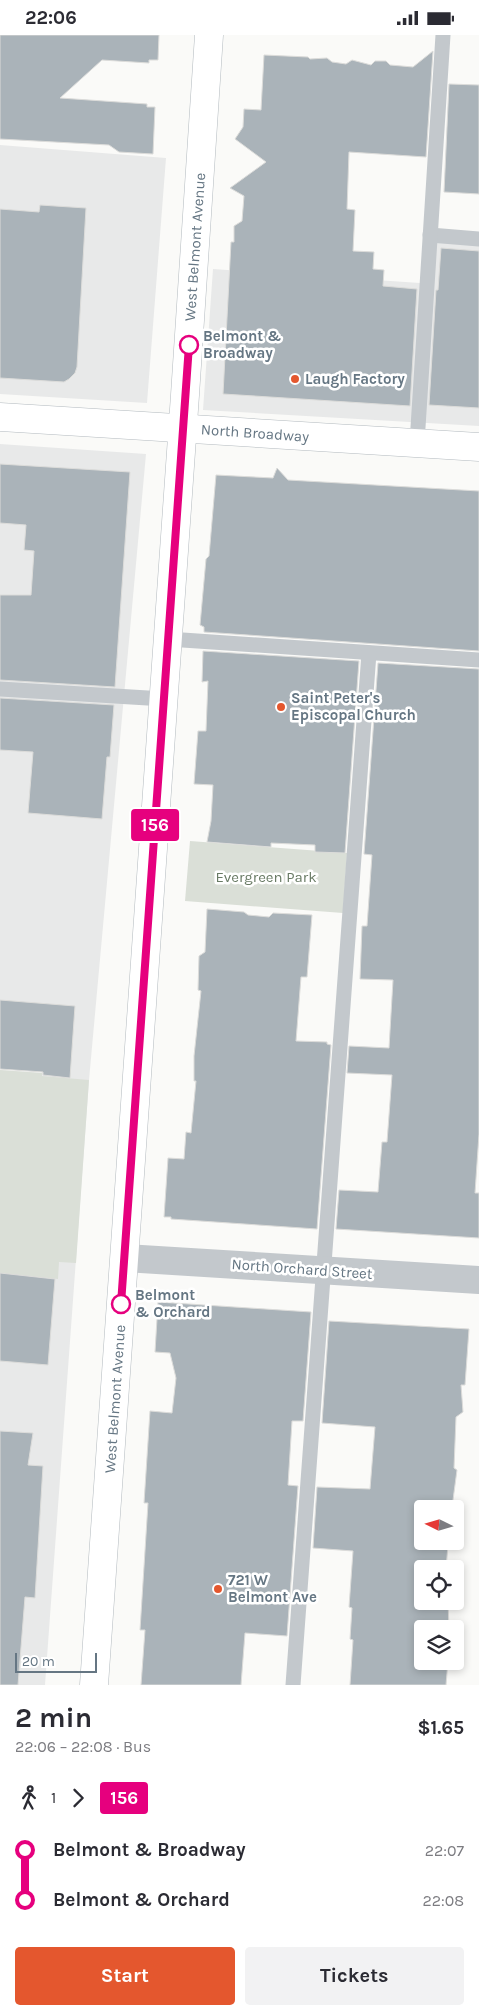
<!DOCTYPE html>
<html lang="en">
<head>
<meta charset="utf-8">
<style>
	body { margin:0; font-family:Karla,sans-serif; background:#f2f2f3; color:#2b2b33; height:100vh; display:flex; flex-direction:column; font-size:19px; white-space:nowrap }
	* { box-sizing:border-box; margin:0 }
	p { font-size:16px; color:#7c7c81 }
	.icon { flex:none; width:28px; height:28px; fill:none; stroke:currentColor; stroke-width:2; stroke-linecap:round; stroke-linejoin:round }
	.map { position:relative; height:1650px; overflow:hidden }
	.sheet { display:flex; flex-direction:column; background:#fff; flex:1 }
	.sheet>* { flex:none }
	.badge { padding:0 10px; border-radius:4px; font-size:18px; line-height:32px }
	.needle { width:32px; rotate:275deg }
	.tools { position:absolute; left:414px; top:1465px; display:grid; gap:10px }
	.tools a { display:grid; place-items:center; width:50px; height:50px; border-radius:5px; background:#fff; box-shadow:0 2px 8px #0003; font-size:25px }
	.scale { position:absolute; left:15px; bottom:12px; width:82px; box-sizing:border-box; padding-left:5px; border:2px solid #657683; border-top:0; font-size:14px; line-height:18px; white-space:nowrap; color:#657683; -webkit-text-stroke:4px #fff; paint-order:stroke }
	.map>.badge { position:absolute; translate:-50% -50%; box-shadow:0 0 0 2px #fff }
	.legs { display:flex; align-items:center; gap:8px; height:55px; padding:0 15px; font-size:16px }
	.legs p { margin-inline-start:auto }
	.overview { display:flex; align-items:center; justify-content:space-between; height:85px; padding:0 15px }
	h1 { font-size:28px; font-weight:700; line-height:38px }
	.cta { display:flex; gap:10px; margin-top:auto; padding:10px 15px }
	.cta a { flex:1; height:58px; border-radius:5px; background:#e4572e; color:#fff; font-size:20px; font-weight:700; line-height:58px; text-align:center }
	.cta a+a { background:#f2f2f3; color:#2b2b33 }
	ul { padding:0 15px; list-style:none }
	li { display:flex; align-items:center; gap:18px; height:50px; font-size:19px }
	li i { display:grid; place-items:center; width:8px; height:100%; margin:0 6px; background:currentColor }
	li i::after { content:''; width:12px; height:12px; margin:-6px; border:4px solid; border-radius:50%; background:#fff }
	li p { margin-inline-start:auto }
	li:first-child i { background:linear-gradient(#0000 50%,currentColor 0) }
	li:last-child i { background:linear-gradient(currentColor 50%,#0000 0) }
	.status { display:flex; justify-content:space-between; align-items:center; height:35px; padding:0 25px; background:#fff; direction:ltr }
	.status svg { height:14px; fill:currentColor }
	.map>svg:first-child { display:block }
	.built { fill:#e8e9e9 }
	.green { fill:#dadfd7 }
	.building { fill:#aab3b9; stroke:#dcdcda }
	.lines { fill:none; stroke-linecap:round; stroke-linejoin:round }
	.secondary-casing { stroke:#b3babf; stroke-width:29 }
	.service { stroke:#c3c8cc; stroke-width:15 }
	.minor { stroke:#c3c8cc; stroke-width:28 }
	.secondary { stroke:#fff; stroke-width:28 }
	.line-1-casing { stroke:#fff; stroke-width:11 }
	.line-1 { stroke:#e6007e; stroke-width:8 }
	.stop-1-dot { fill:#fff; stroke:#e6007e; stroke-width:2.5 }
	.poi-dot { fill:#e4572e; stroke:#fff; stroke-width:2 }
	.labels { text-anchor:middle; stroke-width:5; stroke-linejoin:round; paint-order:stroke }
	.street-label { font-size:15px; fill:#657683; stroke:#fff }
	.stop-label { font-size:15px; font-weight:bold; fill:#657683; stroke:#fff; text-anchor:start }
	.poi-label { font-size:15px; font-weight:bold; fill:#657683; stroke:#fff; text-anchor:start }
	.park-label { font-size:15px; fill:#687a64; stroke:#fff }
</style>
</head>
<body>
<div class="status"><b>22:06</b><svg viewBox="0 0 49 12"><path d="M0 12V9h3v3zM5 12V6h3v6zM10 12V3h3v9zM15 12V0h3v12zM26 1h20v11H26zM47 4h2v5h-2z"/></svg></div>
<div class="map">
<svg width="479" height="1650" viewBox="0 0 479 1650">
	<rect width="100%" height="100%" fill="#fafaf8"/>
	<g class="built">
		<path d="M0,110l166,13 -19,245 -147,-9z"/>
		<path d="M424,203l55,4v184l-276,-16 10,-141 207,14z"/>
		<path d="M0,409l146,10 -57,626 -44,605h-45v-615l42,3 -1,-2 -41,-3z"/>
	</g>
	<g class="green">
		<path d="M190,806l157,12 -4,60 -158,-12z"/>
		<path d="M0,1035l42,3v3l47,4 -13,183 -17,-1 -1,17 -58,-6z"/>
	</g>
	<g class="building">
		<path d="M0,0h159l-1,25h-9v3l-47,-3 -42,38 87,6v3h8l-2,47 -34,-2 -10,-7 -109,-6z"/>
		<path d="M433,16l-7,106 -77,-5 -2,57 8,1 -2,41 21,1 -1,17 11,1 -1,16 34,3 -7,117 -187,-12 8,-152h3v-16l8,-5 2,-25 -14,-8 36,-26 -31,-23 8,-12 1,-18 17,1 3,-55 44,2 2,2 17,-1 5,4 14,2 6,-4 19,5 4,-4h11l4,4 23,2z"/>
		<path d="M449,49l30,1v109l-35,-2z"/>
		<path d="M40,170l46,3 -9,159 -2,6 -6,6 -5,3 -64,-4v-169l39,3z"/>
		<path d="M441,213l38,3v157l-50,-3 7,-115h2z"/>
		<path d="M0,429l130,8 -15,215 -115,-7v-85h31l3,-44 -10,-1 2,-25 -26,-2z"/>
		<path d="M277,433l11,12 191,11v160l-275,-19v-5l-4,-2 6,-66 3,-3 7,-81 57,3z"/>
		<path d="M203,616l156,10 -14,192 -30,-1v-7l-44,-2v4l-64,-5 4,-21 2,-36 -19,-1 4,-53h8l2,-50 -6,1z"/>
		<path d="M378,628l101,6v465l-4,59h4v45l-143,-9 3,-39 39,2 4,-50h5l5,-67 -45,-2 2,-27 40,2 4,-68 -33,-1 2,-53h5l5,-71 -8,-1z"/>
		<path d="M0,663l114,7 -4,52h-3l-5,62 -74,-6 5,-61 -33,-2z"/>
		<path d="M207,874l37,3 4,3 21,2 4,-4 39,2 -5,62h-6l-5,64 31,1v2l4,1 -14,184 -146,-10v-2h-7l4,-59 16,1 2,-27 5,1 5,-52h-2v-25l7,-65 -3,-1 1,-34 6,-4z"/>
		<path d="M0,965l75,6 -5,72 -27,-3v-3l-43,-3z"/>
		<path d="M0,1238l55,6 -7,86 -48,-4z"/>
		<path d="M158,1267l153,10 -8,109h-11l-4,64 10,1 -11,150 -42,-3 -4,52h-100l4,-55h-5l8,-127h-4l6,-92 22,2 4,-35 -6,-25 -15,-1z"/>
		<path d="M329,1286l140,8 -4,56h-4l2,27 -7,5 -2,51 3,2 -4,30 3,3 -1,9v-3h-33v32h30v4h-4l-2,24h-24v32h26l1,28h-27v32h26l-2,24h-96l3,-45 -3,-1 2,-31 -3,-1 4,-56 -40,-3 4,-61 53,2 5,-62 -53,-4z"/>
		<path d="M0,1396l33,2 -5,32 15,1 -8,132 -10,-1 -7,88h-18z"/>
	</g>
	<g class="lines">
		<g class="secondary-casing">
			<g id="secondary">
				<path d="M0,382l479,30"/>
				<path d="M94,1650l91,-1290 24,-360"/>
			</g>
		</g>
		<g class="service">
			<path d="M430,200l49,4"/>
			<path d="M417,408l26,-408"/>
			<path d="M168,604l311,21"/>
			<path d="M0,654l164,10"/>
			<path d="M293,1650l76,-1032"/>
		</g>
		<path class="minor" d="M125,1223l354,22"/>
		<use href="#secondary" class="secondary"/>
	</g>
	<g class="lines">
		<g class="line-1-casing">
			<path id="line-1" d="M121,1269l68,-959"/>
		</g>
		<use href="#line-1" class="line-1"/>
	</g>
	<g class="stop-1-dot">
		<circle cx="189" cy="310" r="9"/>
		<circle cx="121" cy="1269" r="9"/>
	</g>
	<g class="poi-dot">
		<circle cx="295" cy="344" r="5"/>
		<circle cx="281" cy="672" r="5"/>
		<circle cx="218" cy="1554" r="5"/>
	</g>
	<g class="labels">
		<g class="street-label">
			<text transform="translate(195 212) rotate(-86)" y="5">West Belmont Avenue</text>
			<text transform="translate(255 398) rotate(4)" y="5">North Broadway</text>
			<text transform="translate(302 1234) rotate(4)" y="5">North Orchard Street</text>
			<text transform="translate(115 1364) rotate(-86)" y="5">West Belmont Avenue</text>
		</g>
		<g class="stop-label">
			<text x="203" y="306">Belmont &amp;<tspan x="203" dy="17">Broadway</tspan></text>
			<text x="135" y="1265">Belmont<tspan x="135" dy="17">&amp; Orchard</tspan></text>
		</g>
		<g class="poi-label">
			<text x="305" y="349">Laugh Factory</text>
			<text x="291" y="668">Saint Peter's<tspan x="291" dy="17">Episcopal Church</tspan></text>
			<text x="228" y="1550">721 W<tspan x="228" dy="17">Belmont Ave</tspan></text>
		</g>
		<g class="park-label">
			<text x="266" y="847">Evergreen Park</text>
		</g>
	</g>
</svg>
<div class="tools">
<a><svg class="needle" viewBox="-14 -14 28 28"><path d="M0-13l5 13h-10z" fill="#e53935"/><path d="M0 13l5-13h-10z" fill="#7c7c81"/></svg></a>
<a><svg class="icon" aria-label="locate" viewBox="0 0 24 24"><circle cx="12" cy="12" r="6"/><path d="M12 2v4M12 18v4M2 12h4M18 12h4"/></svg></a>
<a><svg class="icon" aria-label="layers" viewBox="0 0 24 24"><path d="M12 4l9 5-9 5-9-5zM3 14l9 5 9-5"/></svg></a>
</div>
<div class="scale">20 m</div>
<b class="badge" style="left:155px;top:790px;background:#e6007e;color:#fff">156</b>
</div>
<section class="sheet">
<div class="overview"><div><h1>2 min</h1><p>22:06 – 22:08 · Bus</p></div><b>$1.65</b></div>
<div class="legs"><svg class="icon" aria-label="walk" viewBox="0 0 24 24"><circle cx="13" cy="4" r="2"/><path d="M13 8l-2 6 4 7M11 14l-3 7M7 12l3-4h3l4 4"/></svg>1<svg class="icon" aria-label="forward" viewBox="0 0 24 24"><path d="M9 5l7 7-7 7"/></svg><b class="badge" style="background:#e6007e;color:#fff">156</b></div>
<ul>
<li><i style="color:#e6007e"></i><b>Belmont &amp; Broadway</b><p>22:07</p></li>
<li><i style="color:#e6007e"></i><b>Belmont &amp; Orchard</b><p>22:08</p></li>
</ul>
<div class="cta"><a>Start</a><a>Tickets</a></div>
</section>
</body>
</html>
